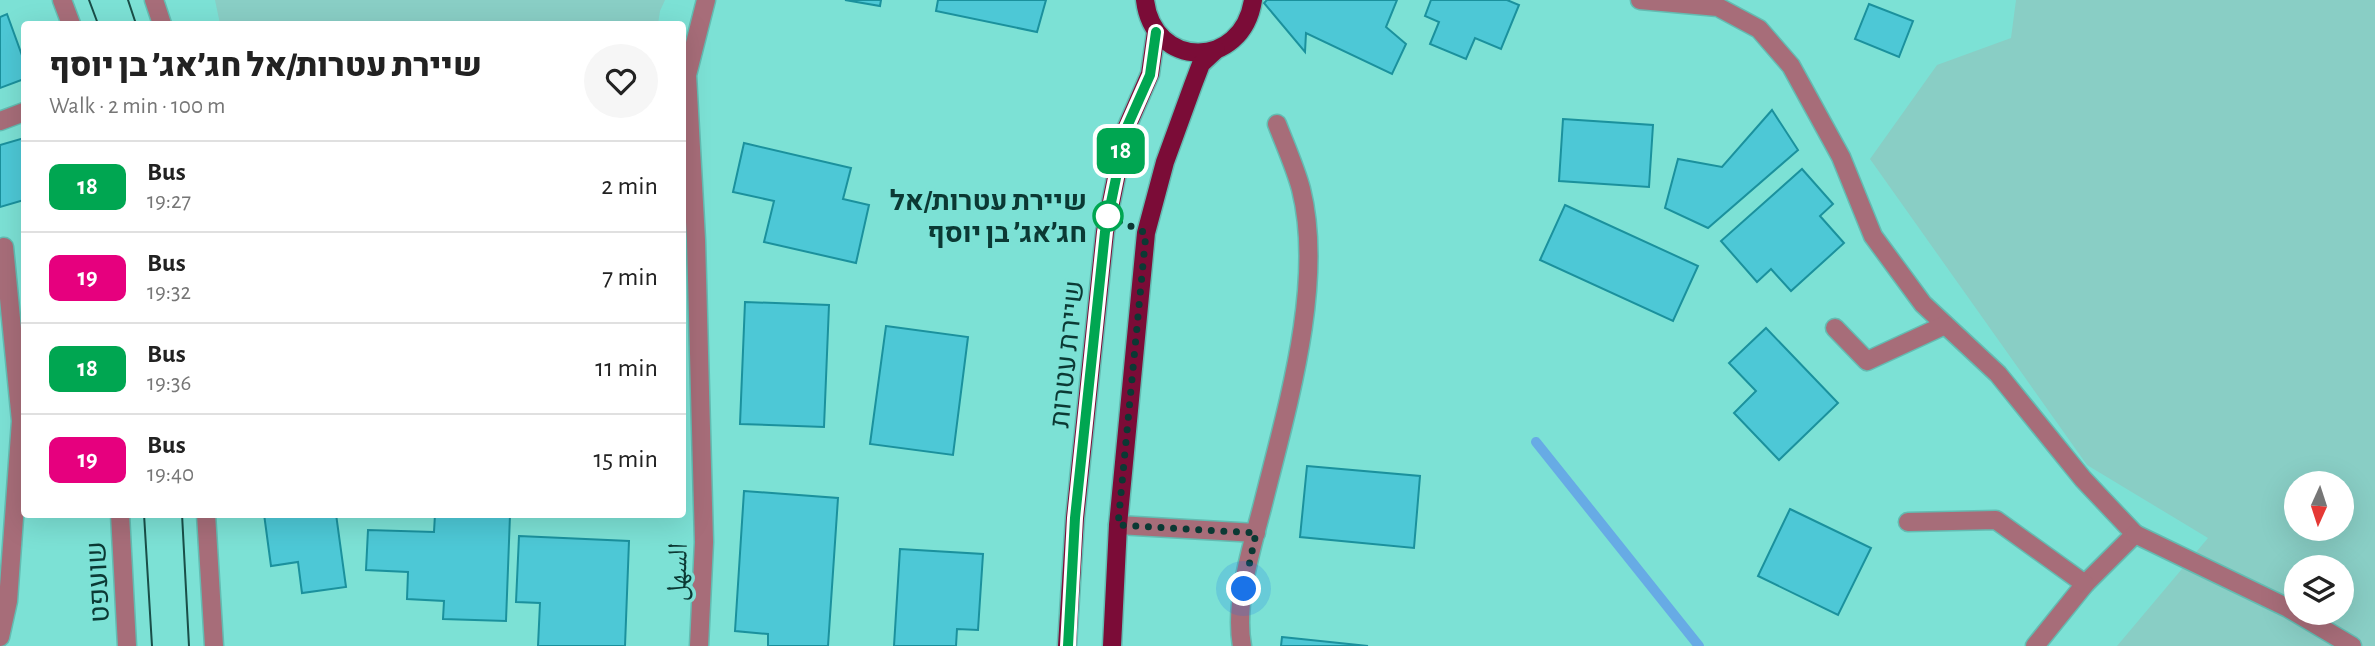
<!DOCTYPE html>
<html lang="en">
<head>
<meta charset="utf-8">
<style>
	body { margin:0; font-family:"Alegreya Sans","Noto Naskh Arabic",Heebo,sans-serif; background:#f6f6f6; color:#222; height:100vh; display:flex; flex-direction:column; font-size:26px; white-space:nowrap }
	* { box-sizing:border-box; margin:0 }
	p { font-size:23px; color:#767676 }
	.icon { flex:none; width:38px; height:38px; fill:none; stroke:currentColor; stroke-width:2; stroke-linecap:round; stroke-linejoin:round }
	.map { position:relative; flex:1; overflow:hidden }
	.panel { position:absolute; left:21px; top:21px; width:665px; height:497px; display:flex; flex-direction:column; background:#fff; border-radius:7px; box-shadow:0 7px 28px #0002 }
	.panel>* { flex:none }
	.badge { padding:0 14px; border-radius:10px; font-size:24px; line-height:46px }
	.needle { width:46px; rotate:183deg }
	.controls { position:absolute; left:2284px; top:471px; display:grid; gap:14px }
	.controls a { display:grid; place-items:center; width:70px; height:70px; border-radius:50%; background:#fff; box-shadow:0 7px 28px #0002; font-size:35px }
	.you { position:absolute; width:35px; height:35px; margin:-18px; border:5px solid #fff; border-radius:50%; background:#1a73e8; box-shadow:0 0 0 10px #1a73e833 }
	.map>.badge { position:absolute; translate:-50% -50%; box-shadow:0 0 0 4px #fff }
	.round { display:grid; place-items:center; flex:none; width:74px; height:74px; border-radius:37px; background:#f6f6f6 }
	.summary { display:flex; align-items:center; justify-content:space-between; height:119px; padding:0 28px }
	h1 { font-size:33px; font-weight:800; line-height:52px }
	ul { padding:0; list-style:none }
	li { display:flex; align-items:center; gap:21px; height:91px; padding:0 28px; border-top:2px solid #e0e0e0 }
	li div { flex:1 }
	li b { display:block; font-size:26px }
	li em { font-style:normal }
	li .badge { min-width:77px; font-weight:700; text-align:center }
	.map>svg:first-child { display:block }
	.green { fill:#89cec5; fill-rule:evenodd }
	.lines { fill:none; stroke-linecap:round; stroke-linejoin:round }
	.stream { stroke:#67abe5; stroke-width:10 }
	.building { fill:#4dc8d6; stroke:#1b919d; stroke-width:2 }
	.minor-casing { stroke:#63bcb2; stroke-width:21 }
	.major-casing { stroke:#63bcb2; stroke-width:21 }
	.minor { stroke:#a76d79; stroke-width:18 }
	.major { stroke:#7b0c37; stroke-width:18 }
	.tram { stroke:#194e48; stroke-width:2 }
	.line-casing { stroke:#fff; stroke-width:16 }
	.line { stroke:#00a651; stroke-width:10 }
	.walk { stroke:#0b3934; stroke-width:7; stroke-dasharray:0 12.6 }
	.stop-dot { fill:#fff; stroke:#00a651; stroke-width:3.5 }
	.labels { text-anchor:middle; stroke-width:7; stroke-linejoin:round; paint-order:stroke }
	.stop-label { font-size:28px; font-weight:bold; fill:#0b3934; stroke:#7ce1d5; text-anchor:end }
	.street-label { font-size:28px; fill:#0b3934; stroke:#7ce1d5 }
</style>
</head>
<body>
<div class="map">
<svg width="2375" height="646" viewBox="0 0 2375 646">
	<rect width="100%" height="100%" fill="#7ce1d5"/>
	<g class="green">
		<path d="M215,0h450l-5,11 -2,13h-438z"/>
		<path d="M2016,0h359v646h-258l91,-108 -121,-73 -217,-306 67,-94 74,-27zM2296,483h46v45h-46zM2296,567h46v45h-46z"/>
	</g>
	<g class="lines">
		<path class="stream" d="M1536,442l163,204"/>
	</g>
	<g class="building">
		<path d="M845,0h36l-1,6z"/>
		<path d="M938,0h108l-9,32 -101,-21z"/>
		<path d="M1267,0h130l-11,27 20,17 -14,30 -86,-41 -1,19 -41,-49z"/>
		<path d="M1431,0h76l12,5 -18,44 -26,-11 -9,21 -36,-15 9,-22 -14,-6z"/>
		<path d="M1869,4l44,17 -14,36 -44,-18z"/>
		<path d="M7,14l17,47v18l-24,9v-71z"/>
		<path d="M1772,110l26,40 -90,78 -43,-20 13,-49 44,8z"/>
		<path d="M1563,119l90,6 -4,62 -90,-6z"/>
		<path d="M24,138v62l-24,7v-62z"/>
		<path d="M744,143l107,25 -8,31 26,6 -13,58 -92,-21 10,-41 -41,-9z"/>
		<path d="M1802,169l31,35 -13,12 24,27 -53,48 -20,-22 -14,13 -36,-41z"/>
		<path d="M1565,205l133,61 -25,55 -133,-61z"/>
		<path d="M745,302l84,3 -5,122 -84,-3z"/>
		<path d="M886,326l82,11 -15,118 -83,-11z"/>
		<path d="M1766,328l72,75 -59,57 -45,-47 22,-22 -27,-28z"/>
		<path d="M1307,466l113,10 -6,72 -114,-11z"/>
		<path d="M744,491l94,7 -10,148h-60v-12l-33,-3z"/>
		<path d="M1790,509l81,39 -33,67 -80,-39z"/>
		<path d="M264,514h72l10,73 -44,6 -4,-31 -27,4z"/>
		<path d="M435,514l75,1 -4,106 -63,-2 1,-18 -37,-2 1,-27 -42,-2 2,-40 66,2z"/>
		<path d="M519,536l110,5 -4,105h-87l2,-43 -24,-1z"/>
		<path d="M900,549l83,5 -5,76 -21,-1 -1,17h-62z"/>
		<path d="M1282,637l86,9h-87z"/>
	</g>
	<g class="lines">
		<g class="minor-casing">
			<g id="minor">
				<path d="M62,0l9,24"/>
				<path d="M154,0l8,24"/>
				<path d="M1640,0l78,7 41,22 32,37 50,91 32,79 50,68 75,70 85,105 52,55 -50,50 -50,62"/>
				<path d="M0,121l24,-9"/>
				<path d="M1835,328l32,33 78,-36"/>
				<path d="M120,514l7,132"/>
				<path d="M206,514l8,132"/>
				<path d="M1908,522l88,-2 89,64"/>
				<path d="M1118,525l138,8"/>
				<path d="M2135,534l153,74 64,38"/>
				<path d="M0,637l8,-36 13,-180 -17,-174"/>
				<path d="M699,646l5,-104 -8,-302 -9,-165 19,-75"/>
				<path d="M1242,646c-8,-44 10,-99 21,-142 23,-93 62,-220 38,-315 -6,-22 -16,-44 -24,-65"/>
			</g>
		</g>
		<g class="major-casing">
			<g id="major">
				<path d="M1145,0c8,69 97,71 108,0"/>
				<path d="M1067,646l8,-128 30,-286 21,-103 24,-55 6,-42"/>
				<path d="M1112,646l6,-121 28,-292 19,-71 28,-77 8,-21 15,-14"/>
			</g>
		</g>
		<use href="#minor" class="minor"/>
		<use href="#major" class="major"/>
		<g class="tram">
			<path d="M89,0l9,24"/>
			<path d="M128,0l8,24"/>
			<path d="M144,514l8,132"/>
			<path d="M182,514l7,132"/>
		</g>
	</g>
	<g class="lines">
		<g class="line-casing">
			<path id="line" d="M1068,646l7,-128 30,-286 21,-103 24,-54 6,-43"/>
		</g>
		<use href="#line" class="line"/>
		<path class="walk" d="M1108,216l38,17 -28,292 138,8 -12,56"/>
	</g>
	<circle class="stop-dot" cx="1108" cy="216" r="14"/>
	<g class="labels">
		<g class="stop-label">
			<text x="1087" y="210">שיירת עטרות/אל<tspan x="1087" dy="32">חג׳אג׳ בן יוסף</tspan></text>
		</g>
		<g class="street-label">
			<text transform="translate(1066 354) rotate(-84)" y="10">שיירת עטרות</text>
			<text transform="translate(676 572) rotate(-88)" y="10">السهل</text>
			<text transform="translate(97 582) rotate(-93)" y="10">שועפט</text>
		</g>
	</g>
</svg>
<div class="controls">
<a><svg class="needle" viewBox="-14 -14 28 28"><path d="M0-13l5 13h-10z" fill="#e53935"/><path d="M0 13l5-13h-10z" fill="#767676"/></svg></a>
<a><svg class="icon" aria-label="layers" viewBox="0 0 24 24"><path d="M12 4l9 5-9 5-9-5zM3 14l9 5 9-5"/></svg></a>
</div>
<div class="you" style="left:1244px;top:589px"></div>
<b class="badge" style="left:1121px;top:151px;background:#00a651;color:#fff">18</b>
<section class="panel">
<div class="summary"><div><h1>שיירת עטרות/אל חג׳אג׳ בן יוסף</h1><p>Walk · 2 min · 100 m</p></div><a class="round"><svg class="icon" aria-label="heart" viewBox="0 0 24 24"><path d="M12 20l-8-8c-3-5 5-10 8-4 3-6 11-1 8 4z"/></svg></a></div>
<ul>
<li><span class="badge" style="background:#00a651;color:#fff">18</span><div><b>Bus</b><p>19:27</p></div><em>2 min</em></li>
<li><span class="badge" style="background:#e6007e;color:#fff">19</span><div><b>Bus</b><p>19:32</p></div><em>7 min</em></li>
<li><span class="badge" style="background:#00a651;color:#fff">18</span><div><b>Bus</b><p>19:36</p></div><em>11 min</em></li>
<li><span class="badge" style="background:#e6007e;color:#fff">19</span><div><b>Bus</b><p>19:40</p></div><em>15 min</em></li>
</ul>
</section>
</div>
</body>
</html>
